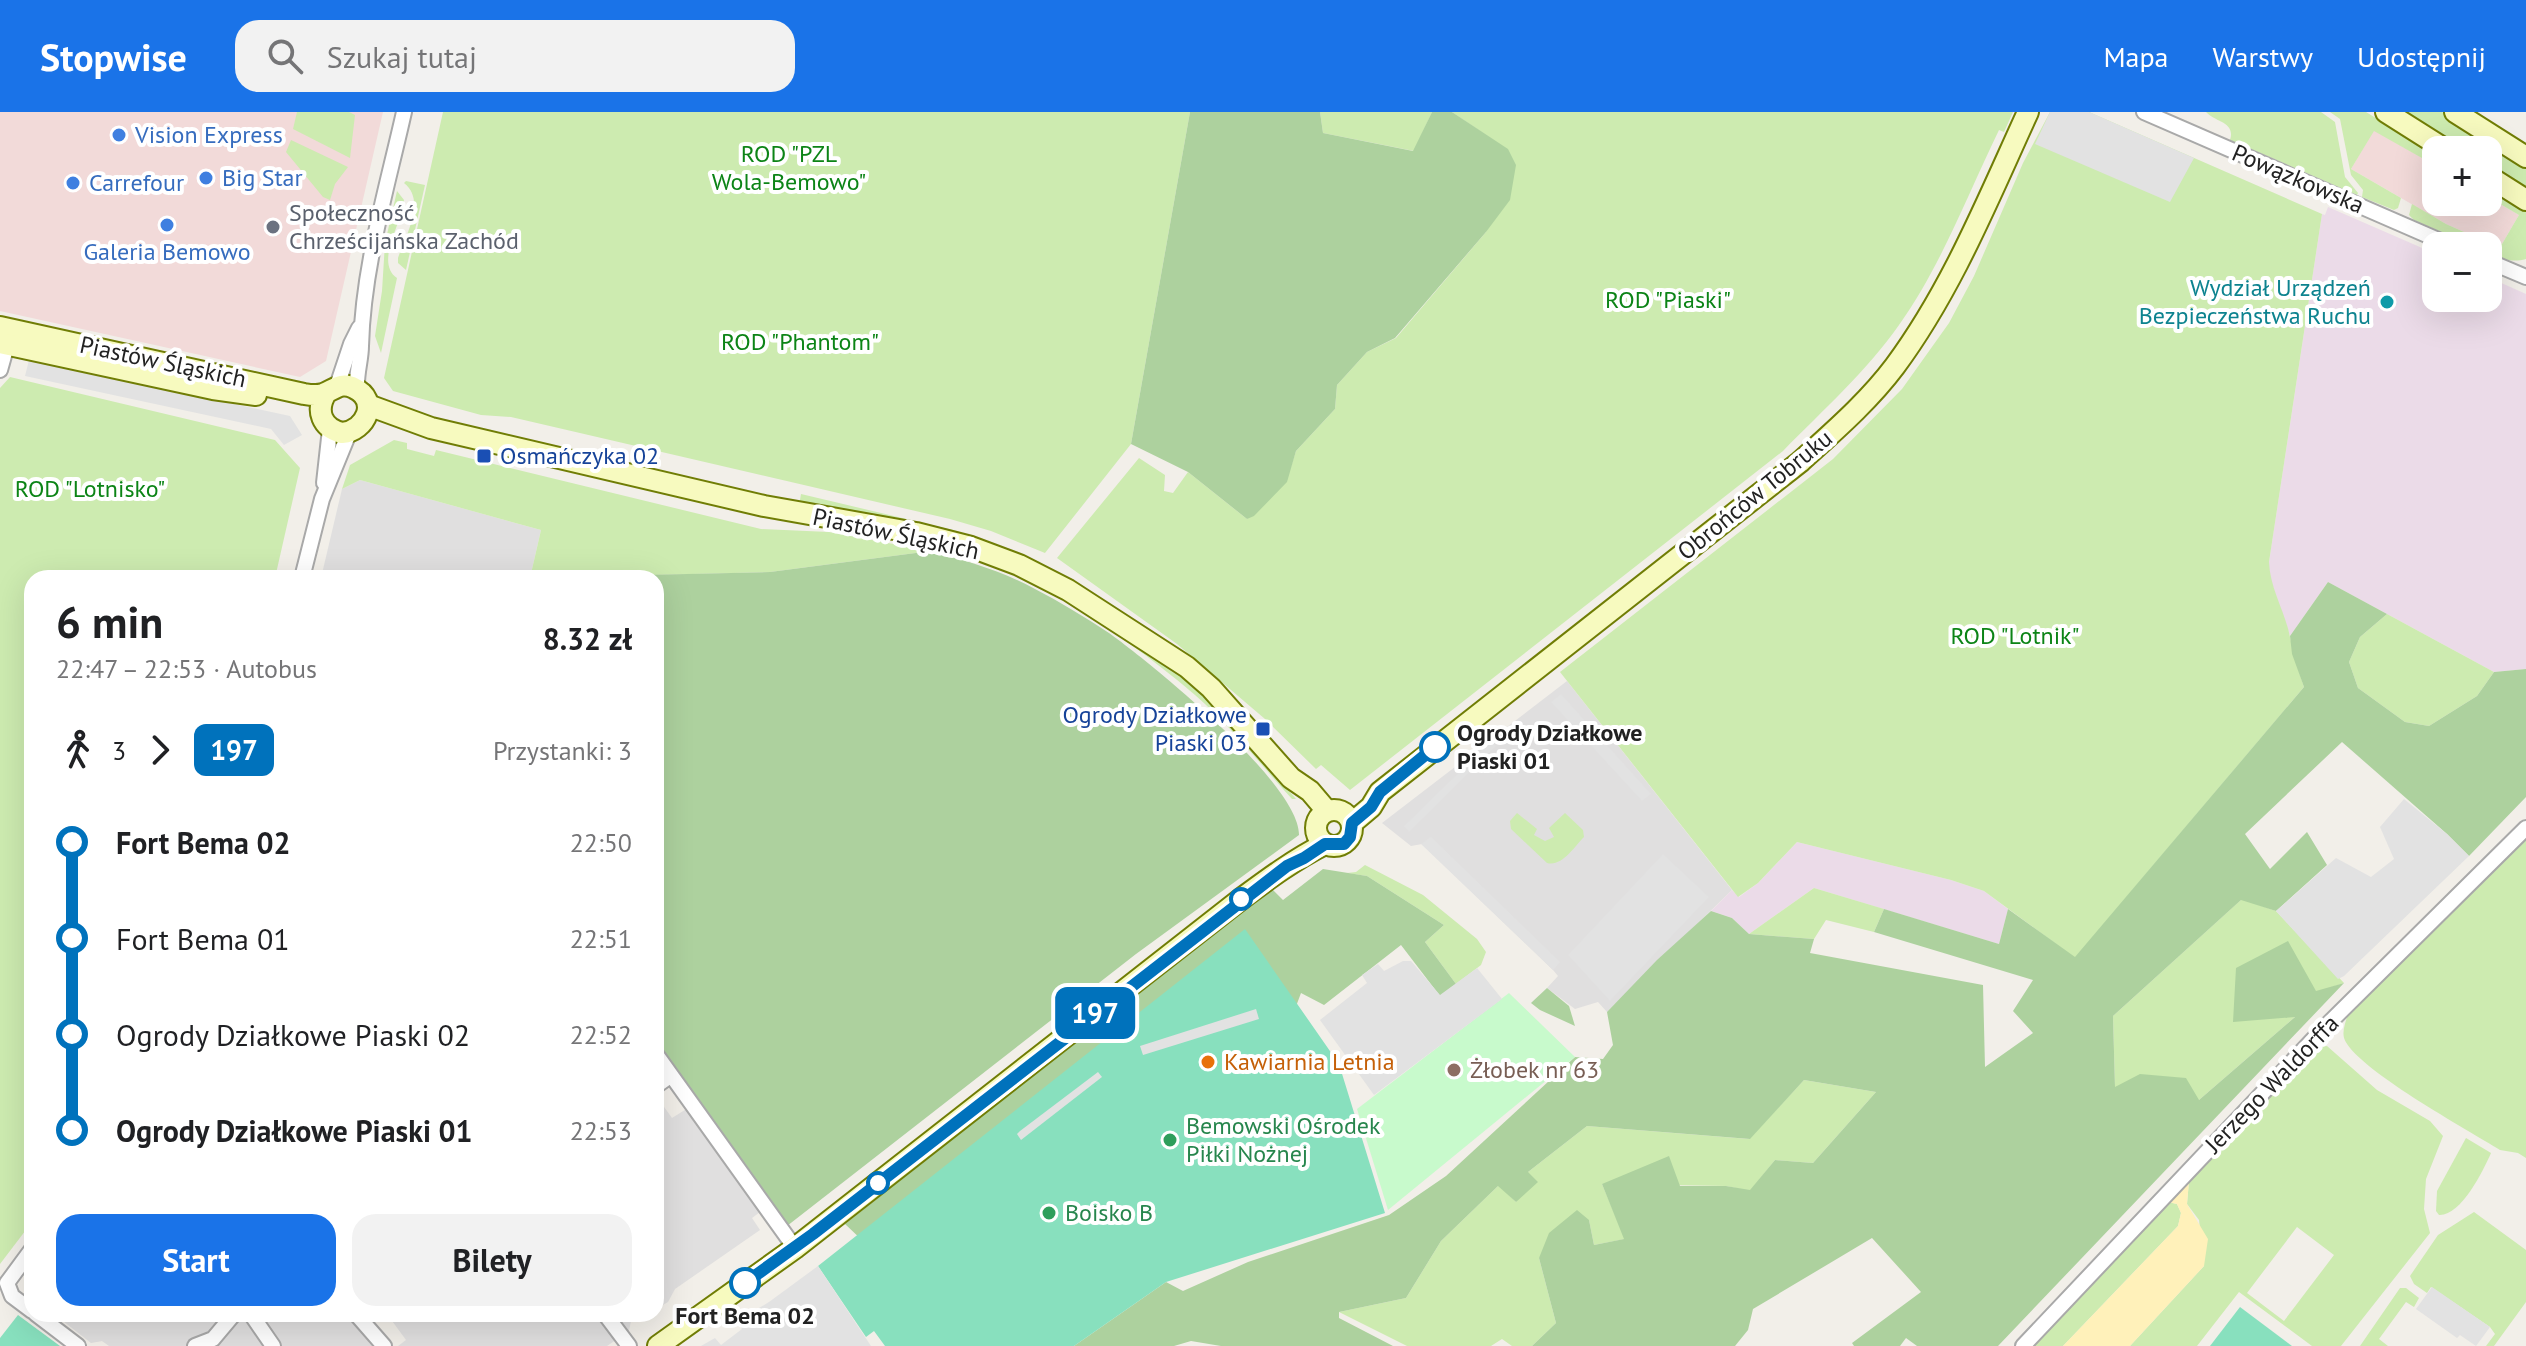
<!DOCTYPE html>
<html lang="pl">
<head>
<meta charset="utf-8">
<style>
	body { margin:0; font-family:"PT Sans",sans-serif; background:#f2f2f2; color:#202124; height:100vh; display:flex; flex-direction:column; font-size:30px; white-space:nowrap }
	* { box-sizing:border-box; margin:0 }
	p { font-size:26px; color:#757577 }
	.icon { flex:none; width:44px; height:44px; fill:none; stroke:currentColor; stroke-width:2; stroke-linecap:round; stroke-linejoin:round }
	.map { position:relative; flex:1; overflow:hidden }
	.side { position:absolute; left:24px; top:458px; width:640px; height:752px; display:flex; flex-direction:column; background:#fff; border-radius:24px; box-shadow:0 8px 32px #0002 }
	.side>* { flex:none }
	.badge { padding:0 16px; border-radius:12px; font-size:28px; line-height:52px }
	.buttons { position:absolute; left:2422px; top:24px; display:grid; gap:16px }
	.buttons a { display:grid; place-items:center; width:80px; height:80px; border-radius:16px; background:#fff; box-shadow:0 8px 32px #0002; font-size:40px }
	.map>.badge { position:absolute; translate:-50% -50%; box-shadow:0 0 0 4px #fff }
	.legs { display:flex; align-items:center; gap:12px; height:88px; padding:0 32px; font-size:26px }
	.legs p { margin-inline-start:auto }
	.head { display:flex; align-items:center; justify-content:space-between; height:136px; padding:0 32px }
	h1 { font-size:44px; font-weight:700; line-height:60px }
	.cta { display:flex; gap:16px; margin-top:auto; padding:16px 32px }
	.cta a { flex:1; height:92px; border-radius:24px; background:#1a73e8; color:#fff; font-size:32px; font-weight:700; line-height:92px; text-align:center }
	.cta a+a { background:#f2f2f2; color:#202124 }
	ul { padding:0 32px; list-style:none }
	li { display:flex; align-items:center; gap:28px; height:96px; font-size:30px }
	li i { display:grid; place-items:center; width:12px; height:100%; margin:0 10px; background:currentColor }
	li i::after { content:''; width:20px; height:20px; margin:-10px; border:6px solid; border-radius:50%; background:#fff }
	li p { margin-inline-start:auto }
	li:first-child i { background:linear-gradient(#0000 50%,currentColor 0) }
	li:last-child i { background:linear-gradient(currentColor 50%,#0000 0) }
	header { display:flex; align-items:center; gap:48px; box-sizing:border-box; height:112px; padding:0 40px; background:#1a73e8; color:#fff }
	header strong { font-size:38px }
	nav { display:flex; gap:44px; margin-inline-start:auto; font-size:28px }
	.search { width:560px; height:72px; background:#f2f2f2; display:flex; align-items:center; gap:20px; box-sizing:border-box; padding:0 28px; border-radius:24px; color:#757577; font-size:30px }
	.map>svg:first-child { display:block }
	.residential { fill:#e0dfdf }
	.commercial { fill:#f2dad9 }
	.industrial { fill:#ebdbe8 }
	.grass { fill:#cdebb0; fill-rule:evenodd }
	.forest { fill:#add19e }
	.sand { fill:#fff1ba }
	.park { fill:#c8facc }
	.pitch { fill:#88e0be }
	.parking { fill:#e2e2e2 }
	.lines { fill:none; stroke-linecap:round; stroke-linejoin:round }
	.street-casing { stroke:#a9a9a9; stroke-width:18 }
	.secondary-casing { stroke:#707d05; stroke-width:24 }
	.street { stroke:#fff; stroke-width:14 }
	.secondary { stroke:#f7fabf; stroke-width:20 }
	.line-1-casing { stroke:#fff; stroke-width:18 }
	.line-1 { stroke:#0072bc; stroke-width:12 }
	.shop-dot { fill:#3f7fe0; stroke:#fff; stroke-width:3 }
	.worship-dot { fill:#6b7280; stroke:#fff; stroke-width:3 }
	.culture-dot { fill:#0f9aa8; stroke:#fff; stroke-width:3 }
	.transit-dot { fill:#1a4fb4; stroke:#fff; stroke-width:3 }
	.stop-1-dot { fill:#fff; stroke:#0072bc; stroke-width:4 }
	.food-dot { fill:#e8710a; stroke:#fff; stroke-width:3 }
	.education-dot { fill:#8d6e63; stroke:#fff; stroke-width:3 }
	.leisure-dot { fill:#2e9e5b; stroke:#fff; stroke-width:3 }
	.labels { text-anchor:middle; stroke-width:8; stroke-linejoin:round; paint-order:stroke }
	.shop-label { font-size:24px; fill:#366cbe; stroke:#fff; text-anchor:start }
	.park-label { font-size:24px; fill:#0c8416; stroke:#fff }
	.street-label { font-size:24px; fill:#222; stroke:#fff }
	.worship-label { font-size:24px; fill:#5b616d; stroke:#fff; text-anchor:start }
	.culture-label { font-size:24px; fill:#0d838f; stroke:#fff; text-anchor:end }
	.transit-label { font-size:24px; fill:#164399; stroke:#fff; text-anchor:start }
	.stop-label { font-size:24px; font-weight:bold; fill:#222; stroke:#fff; text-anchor:start }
	.food-label { font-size:24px; fill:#c56008; stroke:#fff; text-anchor:start }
	.education-label { font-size:24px; fill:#785e54; stroke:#fff; text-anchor:start }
	.leisure-label { font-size:24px; fill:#27864d; stroke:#fff; text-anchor:start }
</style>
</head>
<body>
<header>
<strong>Stopwise</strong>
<div class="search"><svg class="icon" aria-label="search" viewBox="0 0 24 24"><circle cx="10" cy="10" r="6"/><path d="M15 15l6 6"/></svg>Szukaj tutaj</div>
<nav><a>Mapa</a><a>Warstwy</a><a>Udostępnij</a></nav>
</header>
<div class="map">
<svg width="2526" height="1234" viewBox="0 0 2526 1234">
	<rect width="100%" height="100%" fill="#f2efe9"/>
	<g class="residential">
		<path d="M360,368l181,50 -11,48h-209l21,-89z"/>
		<path d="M1567,569l165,209 -125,122 -9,-10 -23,7 -28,-21 11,-12 -5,-6 -131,-126 -11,2 -29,-23z"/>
		<path d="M656,972l6,9 -5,4 15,21 16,-10 72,104 -8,6 8,12 -85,59 -7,13 -12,7z"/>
		<path d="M54,1202h294l27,32h-266l-7,-5 -11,2z"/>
		<path d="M387,1202h259l-15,7 -2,10 -22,15h-209l8,-6z"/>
	</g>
	<g class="commercial">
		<path d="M0,0h383l-57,249 -26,16 -300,-66z"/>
		<path d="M2374,18l62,36v36h52v-5l31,18 -17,29 -19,-9 -3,4 -34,-15 -95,-55z"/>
	</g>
	<g class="industrial">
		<path d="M2328,95l108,47v44h52v-21l38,17v375l-32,3 -166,-90 -38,54 -21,-61v-13l53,-348 3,1z"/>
		<path d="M1797,730l154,38 33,11 24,18 -9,35 -185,-56 -65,46 -17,-16 -21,-7 21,-21 7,7 19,-14z"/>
	</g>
	<g class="grass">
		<path d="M297,0h52l6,3 -5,43 -57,-29z"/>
		<path d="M443,0h747l-59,332 -86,109 -54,-22 -41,-12 -439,-102 -30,-2 -88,-24 -9,-13z"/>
		<path d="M1320,0h112l-18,39 -91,-18z"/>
		<path d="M1452,0h561l-9,20 -5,-2c-32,66 -58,136 -100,195 -33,47 -76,85 -116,126l-433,339 -29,-25 -5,4 -51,-50 -88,-75 -120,-86 82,-100 26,17 -1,16 9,2 15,-21 59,47 39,-37 10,-31 39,-42 2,-24 30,-33 29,-14 90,-106 22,-82z"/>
		<path d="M2050,0h39l233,102 -53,348c1,27 16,49 21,75 4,17 8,33 14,50l-229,271 -91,-67 -33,-11 -154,-38 -39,41 -20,14 -178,-225 273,-213 69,-70 47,-66 25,-47 49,-113z"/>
		<path d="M2206,0h115l14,10 10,55 13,16 -1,2 -127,-55c6,-18 -15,-18 -24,-28z"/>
		<path d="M2330,0h36l70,43v11l-62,-35 -23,38 50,29 -3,10 -4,2 -32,-13 1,-7 -12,-15 -11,-56z"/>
		<path d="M2401,0h41l84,52v26l-38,-24v-16h-26z"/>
		<path d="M291,28l57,27 -13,17 -5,16 -7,-3 -37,-45z"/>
		<path d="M406,69l19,4 -19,85 -8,-7v-5c7,-22 29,-57 6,-75z"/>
		<path d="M2488,75l38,24v48c-14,4 -25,0 -38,-6v-7h-14l-60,-26 -5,-5 3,-11 34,20 34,15 3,-5 19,10 17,-29 -31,-18z"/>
		<path d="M397,79l7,9c-1,22 -30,62 -7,78l-16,75 -6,-17 7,-45 3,-48z"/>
		<path d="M10,265l265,63 25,28 -25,110h-243v644l-32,42v-876z"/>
		<path d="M394,328l13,3v6l27,7 2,-6 325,79 68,3 102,19 -161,21 -240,6 11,-48 -181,-50 -18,9 8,-24z"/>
		<path d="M801,382l156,37 83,31 -6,2 -235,-58z"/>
		<path d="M1059,481l137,90 100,116h-4c-32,-35 -61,-73 -97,-104 -43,-37 -89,-69 -136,-99z"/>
		<path d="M2387,502l107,58 -17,24 -48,30 -24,-4 -47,-34 -9,-26 11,-25z"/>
		<path d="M1517,701l20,16 -3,6 11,6 9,-4 -5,-9 16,-15 18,17 1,7c-10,10 -22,30 -37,26l-36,-34 -1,-8z"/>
		<path d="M2526,725v321l-8,-5 -18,-3c-30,-19 -146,-82 -156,-112 -2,-8 2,-17 4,-24z"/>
		<path d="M1365,753l58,30 54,44 9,13 -5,13 -25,19 -31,-42 19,-17 -77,-49 -20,-3 9,-1z"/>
		<path d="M1814,776l70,21 -10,23 -48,-12 -12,19 -65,-5z"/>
		<path d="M2242,787l34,12 68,72 -27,9 -21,24 -97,84 -84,-13 -2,-71z"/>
		<path d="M2327,934l50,44 53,31 13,15 -17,43 -2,30 6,24 -89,113h-29l-73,-54 -42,54h-67l74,-80 -5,-46 -12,-16 2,-23 130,-134zM2297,1115l37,28 -50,66 -37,-28z"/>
		<path d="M1804,968l72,12 -63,71 -38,-3 -25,31 -24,-5 -124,-2 23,55 -31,6 -5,-25 -50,38 17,65 -24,23h-20l-10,-7 -11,7h-84l-68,-34 67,-14 35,-57 58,-56 17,17 12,-30 59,-46 162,13z"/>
		<path d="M2466,1026l25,15c-8,18 -30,63 -52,62l-3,-4 1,-20z"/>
		<path d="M2168,1090l9,2 4,9 -3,13 -115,120h-32z"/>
		<path d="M2474,1100l52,38v52l-32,44h-8l9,-12 -5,-7 -59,-40 -4,6 -13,-9 -4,-8 28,-41z"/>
		<path d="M2400,1176h6l13,10 -5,9 -8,-5 -27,37 9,7h-28z"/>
	</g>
	<g class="forest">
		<path d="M1190,0h130l3,21 90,18 19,-39h20l56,37 8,16 -6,35 -24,32 -91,106 -28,14 -30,33 -2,24 -39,42 -9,31 -33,34 -7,3 -59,-47 -57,-28z"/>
		<path d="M931,439c36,10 71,20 104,38 25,13 50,28 74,44 42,30 191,151 190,202l-163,119 -349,272 -17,-20 -114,-165v-203l8,-14 -8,-10v-236l-102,-1 216,-5z"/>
		<path d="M2328,470l59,32 -27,23 -11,25 9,26 47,34 24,4 48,-30 17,-24 32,-3v128l-57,59 -22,-22 -105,-92 -97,92 25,35 37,-37 20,33 -51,46 -35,-11 -128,116 2,71 25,-13 46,4 13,22 96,-83 -62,5 3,-54 52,-27 28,50 28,-8 -346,363h-81l-11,-8 -6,8h-46l-2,-3 69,-51 -49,-54 -119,71 -5,21 -13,16h-203l24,-23 -17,-65 10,-25 28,-23 12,10 5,25 30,-6 -22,-55 67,-28 11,30h46l24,4 25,-30 38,3 63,-71 -72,-12 -54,59 -163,-13 -59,46 10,10 -22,20 -18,-16 -57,55 -35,57 -67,14v6l54,28h-172l-30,-5 -17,5h-100l92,-64 17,9 65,-29 141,-47 57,-39 129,-119 28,2 10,-14 -6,-33 50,-52 54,-49 21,7 17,16 65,5 -4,14 173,32 2,82 48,-34 -20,-22 20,-31 -159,-48 10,-23 115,35 9,-35 67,48 229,-270 -12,-33 -2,-18z"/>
		<path d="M1323,757l44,7 77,49 -19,17 31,42 -16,12 -39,-51 -77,60 -23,-12 -6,16 -431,233 -19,-18 425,-337 13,13z"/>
		<path d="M1547,876l22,18 6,20 -35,-16 -9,-7z"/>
	</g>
	<path class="sand" d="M2189,1069l-2,23 21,35 -4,27 -74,80h-67l115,-120 3,-13 -4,-9 -9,-2z"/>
	<path class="park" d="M1509,881l66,64 -187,153 -31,-101z"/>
	<g class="pitch">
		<path d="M1245,817l94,135 46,149 -219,69 -92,64h-189l-11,-15 -8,6 -48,-71z"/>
		<path d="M2240,1195l52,39h-82z"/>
		<path d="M18,1203l42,31h-60v-8z"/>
	</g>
	<g class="parking">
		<path d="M2050,0h39l105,46 -24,44 -135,-58z"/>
		<path d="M29,248l261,56 12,19 -18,10 -13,-16 -246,-53z"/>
		<path d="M1561,582l90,100 -9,7 -91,-99z"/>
		<path d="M1491,629l5,5 -87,86 -5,-6z"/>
		<path d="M2404,687l43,35 22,22 -125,120 -6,3 -62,-68 60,-53 35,19 23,-18 -14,-32z"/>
		<path d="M1431,725l129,125 -7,8 -132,-126z"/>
		<path d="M1663,742l46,43 -99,104 -42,-46z"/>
		<path d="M1403,849h8l29,34 37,-27 25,31 -128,96 -54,-75 47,-37 -5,-8 16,-11 6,7z"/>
		<path d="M1256,897l3,10 -116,36 -3,-9z"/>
		<path d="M1098,960l4,5 -81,63 -4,-6 3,-3z"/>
		<path d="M818,1154l53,80h-170l14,-8 6,7 21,-16 -5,-8 32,-19z"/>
		<path d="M2432,1175l58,40 -14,19 -16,-11 -3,3 -41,-29z"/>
	</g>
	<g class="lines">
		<g class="street-casing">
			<g id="street">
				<path d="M2144,0l308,134"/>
				<path d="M2488,149l38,16"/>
				<path d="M0,258l9,-32"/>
				<path d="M337,274l14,-42 8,-16"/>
				<path d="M357,277c-1,-15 4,-29 4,-43 2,-79 26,-158 43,-234"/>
				<path d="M324,371l6,-54"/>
				<path d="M302,466l20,-79 27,-66"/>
				<path d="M656,942l139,194"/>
				<path d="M656,974l14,-10"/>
				<path d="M32,1137l-25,34 5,13 20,15"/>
				<path d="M36,1202l42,32"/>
				<path d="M251,1202l22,32"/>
				<path d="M356,1202l28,32"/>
				<path d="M605,1202l24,32"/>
				<path d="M195,1234l18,-7 21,-25"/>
				<path d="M2023,1234l301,-318 202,-200"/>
			</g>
		</g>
		<g class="secondary-casing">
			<g id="secondary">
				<path d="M2386,0l60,38"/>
				<path d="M2455,0l71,45"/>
				<path d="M2488,64l38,24"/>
				<path d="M0,215l304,67c6,1 13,2 19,0 11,-4 18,-13 31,-6 26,12 12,43 -12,45 -20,-5 -27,-22 -16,-40"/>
				<path d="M0,231l213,46 43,6"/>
				<path d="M368,293l63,23 333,78 152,27 55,14 48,18 49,25 119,77 24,21 80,90 19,13 17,20"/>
				<circle cx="1334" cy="716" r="18"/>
				<path d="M1352,711l19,-16 9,-15 420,-330c33,-30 68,-60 95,-96 57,-77 93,-167 133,-254"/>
				<path d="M658,1234l137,-98 446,-349c27,-20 54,-40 84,-55"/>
			</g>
		</g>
		<use href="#street" class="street"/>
		<use href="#secondary" class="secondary"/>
	</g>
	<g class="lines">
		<g class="line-1-casing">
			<path id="line-1" d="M745,1171l68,-49 474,-368 17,-8 21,-14h19l6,-7 2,-14 19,-16 9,-15 55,-45"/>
		</g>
		<use href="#line-1" class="line-1"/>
	</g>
	<g class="shop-dot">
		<circle cx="119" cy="23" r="8"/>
		<circle cx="206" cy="66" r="8"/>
		<circle cx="73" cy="71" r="8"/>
		<circle cx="167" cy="113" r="8"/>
	</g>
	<circle class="worship-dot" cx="273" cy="115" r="8"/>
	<circle class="culture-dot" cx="2387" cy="190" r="8"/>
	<g class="transit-dot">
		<rect x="476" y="336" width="16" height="16" rx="4"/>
		<rect x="1255" y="609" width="16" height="16" rx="4"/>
	</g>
	<g class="stop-1-dot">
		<circle cx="1435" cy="635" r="14"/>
		<circle cx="1241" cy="787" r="10"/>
		<circle cx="878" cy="1071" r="10"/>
		<circle cx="745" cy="1171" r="14"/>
	</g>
	<circle class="food-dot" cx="1208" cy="950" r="8"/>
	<circle class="education-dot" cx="1454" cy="958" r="8"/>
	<g class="leisure-dot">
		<circle cx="1170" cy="1028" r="8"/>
		<circle cx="1049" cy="1101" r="8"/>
	</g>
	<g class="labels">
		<g class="shop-label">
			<text x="135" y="31">Vision Express</text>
			<text x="222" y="74">Big Star</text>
			<text x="89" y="79">Carrefour</text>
			<text x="167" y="148" text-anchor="middle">Galeria Bemowo</text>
		</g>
		<g class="park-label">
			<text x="789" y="50">ROD "PZL<tspan x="789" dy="28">Wola-Bemowo"</tspan></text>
			<text x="1668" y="196">ROD "Piaski"</text>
			<text x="800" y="238">ROD "Phantom"</text>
			<text x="90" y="385">ROD "Lotnisko"</text>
			<text x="2015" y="532">ROD "Lotnik"</text>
		</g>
		<g class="street-label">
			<text transform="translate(2298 67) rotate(23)" y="8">Powązkowska</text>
			<text transform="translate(163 250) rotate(12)" y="8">Piastów Śląskich</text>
			<text transform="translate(1755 383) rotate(-39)" y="8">Obrońców Tobruku</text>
			<text transform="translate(896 422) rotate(12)" y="8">Piastów Śląskich</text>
			<text transform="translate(2272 972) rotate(-46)" y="8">Jerzego Waldorffa</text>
		</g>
		<g class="worship-label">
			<text x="289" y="109">Społeczność<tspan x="289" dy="28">Chrześcijańska Zachód</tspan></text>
		</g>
		<g class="culture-label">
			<text x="2371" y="184">Wydział Urządzeń<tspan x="2371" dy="28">Bezpieczeństwa Ruchu</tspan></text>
		</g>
		<g class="transit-label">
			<text x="500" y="352">Osmańczyka 02</text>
			<text x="1247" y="611" text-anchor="end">Ogrody Działkowe<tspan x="1247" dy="28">Piaski 03</tspan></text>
		</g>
		<g class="stop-label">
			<text x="1457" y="629">Ogrody Działkowe<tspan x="1457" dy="28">Piaski 01</tspan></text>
			<text x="745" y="1212" text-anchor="middle">Fort Bema 02</text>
		</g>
		<g class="food-label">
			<text x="1224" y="958">Kawiarnia Letnia</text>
		</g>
		<g class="education-label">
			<text x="1470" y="966">Żłobek nr 63</text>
		</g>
		<g class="leisure-label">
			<text x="1186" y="1022">Bemowski Ośrodek<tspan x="1186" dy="28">Piłki Nożnej</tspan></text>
			<text x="1065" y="1109">Boisko B</text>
		</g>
	</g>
</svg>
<div class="buttons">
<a>+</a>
<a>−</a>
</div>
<b class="badge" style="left:1095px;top:901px;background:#0072bc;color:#fff">197</b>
<section class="side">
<div class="head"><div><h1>6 min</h1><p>22:47 – 22:53 · Autobus</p></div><b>8.32 zł</b></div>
<div class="legs"><svg class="icon" aria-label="walk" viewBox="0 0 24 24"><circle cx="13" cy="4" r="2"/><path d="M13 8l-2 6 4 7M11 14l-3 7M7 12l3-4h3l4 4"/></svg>3<svg class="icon" aria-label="forward" viewBox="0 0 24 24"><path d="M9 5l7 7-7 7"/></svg><b class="badge" style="background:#0072bc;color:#fff">197</b><p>Przystanki: 3</p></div>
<ul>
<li><i style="color:#0072bc"></i><b>Fort Bema 02</b><p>22:50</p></li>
<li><i style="color:#0072bc"></i><span>Fort Bema 01</span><p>22:51</p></li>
<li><i style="color:#0072bc"></i><span>Ogrody Działkowe Piaski 02</span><p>22:52</p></li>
<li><i style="color:#0072bc"></i><b>Ogrody Działkowe Piaski 01</b><p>22:53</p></li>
</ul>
<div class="cta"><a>Start</a><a>Bilety</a></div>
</section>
</div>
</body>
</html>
